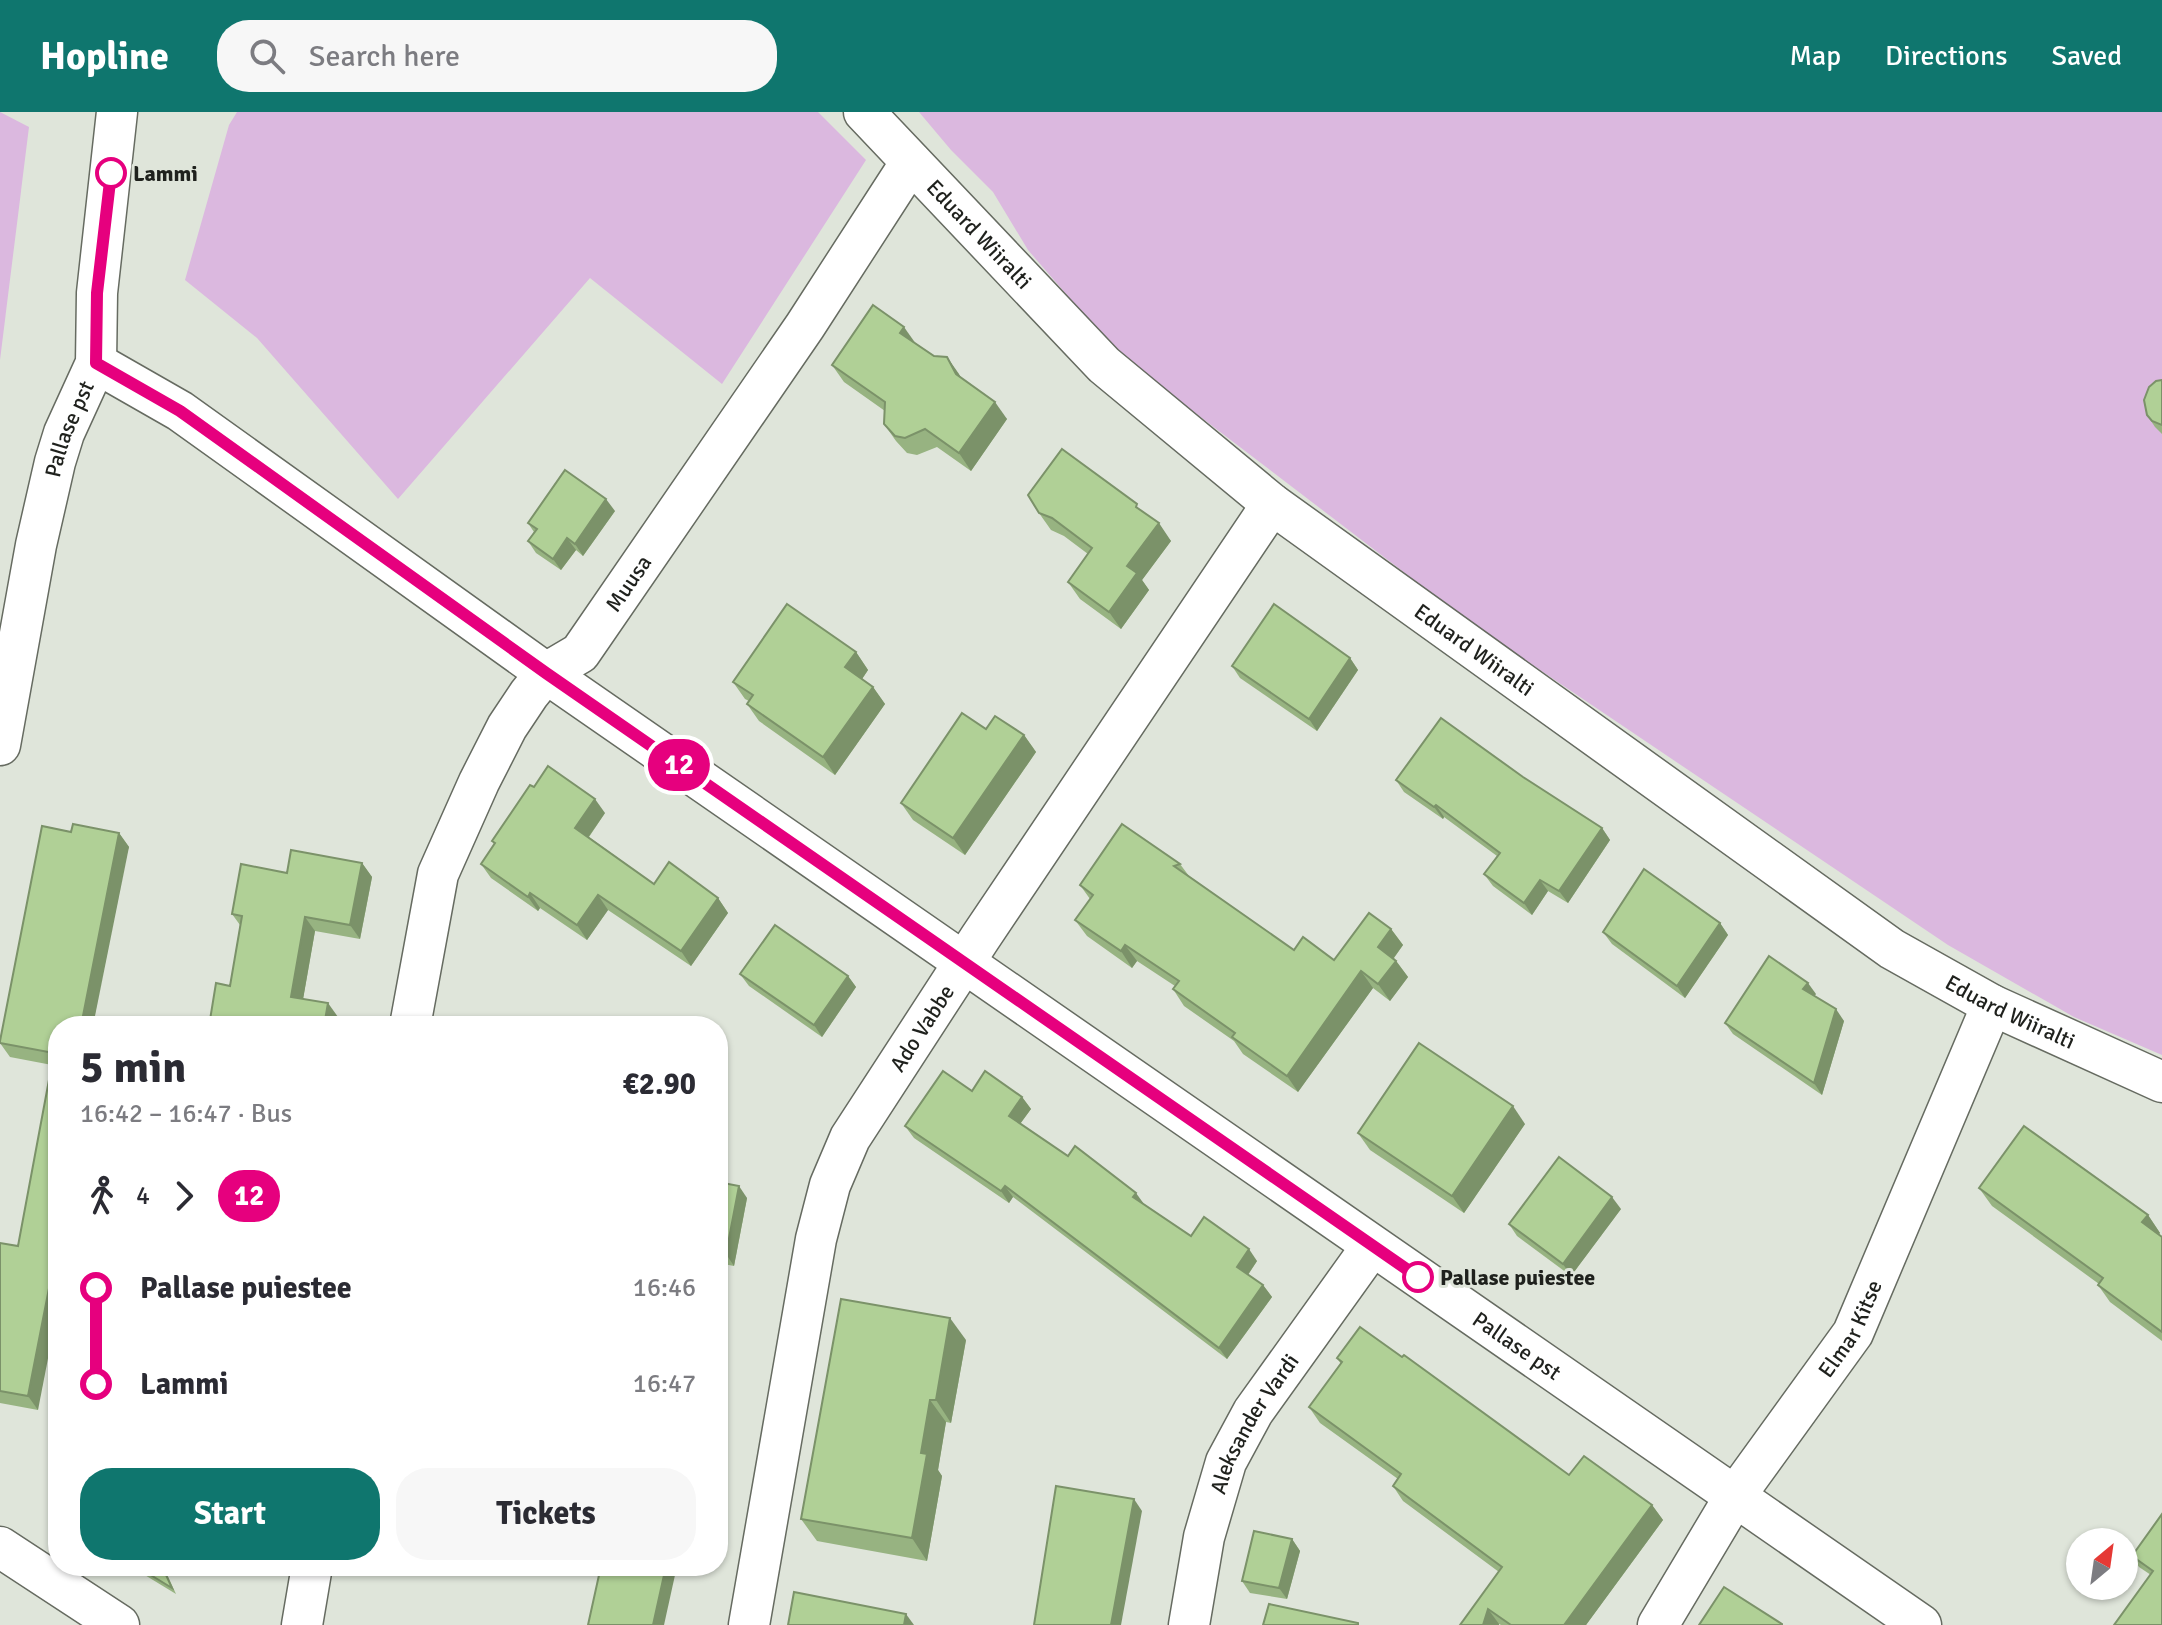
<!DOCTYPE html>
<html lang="en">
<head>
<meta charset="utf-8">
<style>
	body { margin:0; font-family:Signika,sans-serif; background:#f7f7f7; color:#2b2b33; height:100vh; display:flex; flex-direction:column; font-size:30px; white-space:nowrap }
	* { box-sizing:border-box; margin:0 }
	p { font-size:26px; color:#7c7c81 }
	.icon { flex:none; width:44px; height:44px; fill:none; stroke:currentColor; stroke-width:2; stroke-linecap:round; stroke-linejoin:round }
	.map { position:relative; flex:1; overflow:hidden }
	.side { position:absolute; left:48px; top:904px; width:680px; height:560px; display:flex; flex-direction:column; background:#fff; border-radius:32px; box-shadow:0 2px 6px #0004 }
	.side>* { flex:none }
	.badge { padding:0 16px; border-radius:26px; font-size:28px; line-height:52px }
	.needle { width:52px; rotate:29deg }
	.controls { position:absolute; left:2066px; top:1416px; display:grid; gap:16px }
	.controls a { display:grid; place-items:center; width:72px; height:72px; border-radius:50%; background:#fff; box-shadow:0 2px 6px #0004; font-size:40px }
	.map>.badge { position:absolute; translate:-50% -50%; box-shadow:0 0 0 4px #fff }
	.legs { display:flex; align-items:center; gap:12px; height:88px; padding:0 32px; font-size:26px }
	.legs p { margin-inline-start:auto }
	.headline { display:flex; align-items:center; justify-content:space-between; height:136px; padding:0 32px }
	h1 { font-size:44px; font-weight:700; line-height:60px }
	.action { display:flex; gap:16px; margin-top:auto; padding:16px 32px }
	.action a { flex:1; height:92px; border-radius:32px; background:#0f766e; color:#fff; font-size:32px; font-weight:700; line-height:92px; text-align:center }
	.action a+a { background:#f7f7f7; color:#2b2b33 }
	ul { padding:0 32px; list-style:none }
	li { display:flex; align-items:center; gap:28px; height:96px; font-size:30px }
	li i { display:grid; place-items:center; width:12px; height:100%; margin:0 10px; background:currentColor }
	li i::after { content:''; width:20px; height:20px; margin:-10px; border:6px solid; border-radius:50%; background:#fff }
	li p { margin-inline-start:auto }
	li:first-child i { background:linear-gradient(#0000 50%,currentColor 0) }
	li:last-child i { background:linear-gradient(currentColor 50%,#0000 0) }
	header { display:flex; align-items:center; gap:48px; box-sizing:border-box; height:112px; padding:0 40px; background:#0f766e; color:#fff }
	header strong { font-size:38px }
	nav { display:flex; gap:44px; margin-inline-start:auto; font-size:28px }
	.search { width:560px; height:72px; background:#f7f7f7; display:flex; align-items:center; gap:20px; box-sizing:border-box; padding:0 28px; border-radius:32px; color:#7c7c81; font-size:30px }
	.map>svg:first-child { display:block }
	.green { fill:#dbb8df }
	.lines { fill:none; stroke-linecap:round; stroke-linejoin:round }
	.minor-casing { stroke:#666b61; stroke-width:43 }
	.minor { stroke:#fff; stroke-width:40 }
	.wall { fill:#97b381 }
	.shaded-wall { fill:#7b9269 }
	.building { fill:#b0d096; stroke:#7b9269; stroke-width:2 }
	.line-1-casing { stroke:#fff; stroke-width:18 }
	.line-1 { stroke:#e6007e; stroke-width:12 }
	.stop-1-dot { fill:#fff; stroke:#e6007e; stroke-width:4 }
	.labels { text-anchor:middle; stroke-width:6; stroke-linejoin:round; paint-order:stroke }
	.stop-label { font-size:22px; font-weight:bold; fill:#1f211d; stroke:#dfe5da; text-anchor:start }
	.street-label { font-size:22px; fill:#1f211d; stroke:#dfe5da }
</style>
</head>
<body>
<header>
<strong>Hopline</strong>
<div class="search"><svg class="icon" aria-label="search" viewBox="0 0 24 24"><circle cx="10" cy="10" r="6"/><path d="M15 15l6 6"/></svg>Search here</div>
<nav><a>Map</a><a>Directions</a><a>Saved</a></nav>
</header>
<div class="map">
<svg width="2162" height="1513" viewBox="0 0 2162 1513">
	<rect width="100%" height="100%" fill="#dfe5da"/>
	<g class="green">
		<path d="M0,0l29,15 -29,233z"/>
		<path d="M237,0h581l48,48 -144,224 -132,-106 -192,221 -141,-161 -72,-58 44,-155z"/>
		<path d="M919,0h1243v943l-88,-38 -126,-72 -475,-320 -355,-271 -90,-104 -35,-58 -42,-42z"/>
	</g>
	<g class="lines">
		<g class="minor-casing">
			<g id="minor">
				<path id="s1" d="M864,0l240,253 168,139 620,445 100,56 170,77"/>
				<path id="s2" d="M96,251l84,48 366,262 1375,952"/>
				<path id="s3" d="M0,633l36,-200 19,-83 9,-29 32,-70 1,-70 20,-181"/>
				<path id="s4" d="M410,914l28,-152 41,-92 28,-55 22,-33 17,-21 34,-20 225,-327 106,-164"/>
				<path d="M0,1435l119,78"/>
				<path d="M302,1513l10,-59"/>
				<path id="s5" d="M749,1513l67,-386 14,-54 20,-47 130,-200 292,-434"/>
				<path id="s6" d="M1189,1513l15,-88 22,-75 27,-50 119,-166"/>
				<path id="s7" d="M1658,1513l77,-129 118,-163 139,-328"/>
			</g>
		</g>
		<use href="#minor" class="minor"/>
	</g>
	<g class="wall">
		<path d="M915,231l19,13 13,1 14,21 46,41 -36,52 -34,-24 -20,8 -10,-2 -11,-12 -12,-17 1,-13 -41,-29 -12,-17z"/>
		<path d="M2162,268v54l-7,-7 -8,-12z"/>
		<path d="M615,399l-32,45 -7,-6 -15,20 -25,-17 -8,-12 6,-9 -6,-9z"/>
		<path d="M1143,400l28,29 -29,39 7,10 -28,39 -41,-30 -12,-17 20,-28 -24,-18 -13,-6 -12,-17z"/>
		<path d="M856,540l12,18 -6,9 11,8 12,17 -50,71 -76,-54 -12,-17 2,-3 -4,-2 -12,-17z"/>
		<path d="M1350,546l8,12 -41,61 -77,-53 -8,-12z"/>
		<path d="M986,617l38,6 12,17 -71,103 -52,-35 -12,-17z"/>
		<path d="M1523,665l79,51 8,12 -42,63 -20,-12 -16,24 -39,-29 -9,-12 13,-18 -53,-39 -1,2 -39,-27 -8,-12z"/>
		<path d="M605,701l-16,24 65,47 64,14 10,15 -37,53 -83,-56 -21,30 -47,-32 -2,3 -47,-33 -10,-14 13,-20 -2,-3z"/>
		<path d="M71,720l48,1 10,14 -71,179 -20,384 -38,-7v-160l18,3 34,-181 -42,-8 -10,-14z"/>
		<path d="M362,751l10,14 -12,62 -45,-8 -12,68 35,18 -108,-31 10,-61 -8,-11 55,-41z"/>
		<path d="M1180,752l9,12 105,74 40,10 57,-31 12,16 -9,13 14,19 -18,24 -17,-13 -75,104 -55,-38 -9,-13 -50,-35 -11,-17 2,-3 -38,-25 -5,7 -45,-32 -12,-16 15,-21 -10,-14z"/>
		<path d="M1720,811l8,12 -43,63 -73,-54 -9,-12z"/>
		<path d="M740,862l108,2 8,11 -34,50 -73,-51z"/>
		<path d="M1816,882l-2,2 30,25 -22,74 -89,-61 -8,-11z"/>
		<path d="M972,979l50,6 9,12 -11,15 48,32 76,48 47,32 66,25 -9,14 15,10 9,12 -45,62 -214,-162 -4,6 -95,-65 -9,-12z"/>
		<path d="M1525,1012l-61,89 -94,-63 -12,-17z"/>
		<path d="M718,1070l29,16 -13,68 -16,-3z"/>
		<path d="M1979,1076l169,27 12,18 -2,2 4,2v104l-52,-39 -12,-17 1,-1 -107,-78z"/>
		<path d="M1621,1097l-50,67 -54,-40 -8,-12z"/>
		<path d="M966,1228l-15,83 -5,-1 -8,48 4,6 -15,85 -110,-20 -16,-22z"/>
		<path d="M1337,1246l232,117 83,30 11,15 -77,105h-85l-2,-1v1h-39l39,-53 -96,-71 -10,-15 5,-7 -78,-56 -11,-16 32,-43z"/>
		<path d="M2162,1402v111l-11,-50 -12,-8 -7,-11z"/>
		<path d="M1292,1427l8,12 -13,48 -37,-6 -8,-12z"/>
		<path d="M130,1454h33l13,28z"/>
	</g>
	<g class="shaded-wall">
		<path d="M904,215l12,17 -16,-11z"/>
		<path d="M947,245l12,17 9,17 -12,-17z"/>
		<path d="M995,290l12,17 -36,52 -12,-18z"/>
		<path d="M606,387l9,12 -32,45 -8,-12z"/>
		<path d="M1159,411l12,18 -29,39 7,10 -28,39 -12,-17 18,-46z"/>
		<path d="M567,426l9,12 -15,20 -8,-11z"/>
		<path d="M856,540l12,18 -10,15 -13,-18z"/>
		<path d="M1350,546l8,12 -41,61 -8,-12z"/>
		<path d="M873,575l12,17 -50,71 -12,-18z"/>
		<path d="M1024,623l12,17 -71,103 -12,-17z"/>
		<path d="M595,687l10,14 -20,29 -10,-14z"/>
		<path d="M1436,693l8,12 -1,2 -9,-12z"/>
		<path d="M1602,716l8,12 -42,63 -9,-12z"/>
		<path d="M119,721l10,14 -36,179h-12z"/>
		<path d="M362,751l10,14 -12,62 -10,-14z"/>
		<path d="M1540,768l8,11 -16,24 -8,-12z"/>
		<path d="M530,781l10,15 -2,3 -10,-14z"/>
		<path d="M598,783l10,15 -21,30 -10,-15z"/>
		<path d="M718,786l10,15 -37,53 -10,-15z"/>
		<path d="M305,805l10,14 -14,80 -10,-14z"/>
		<path d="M1720,811l8,12 -43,63 -8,-12z"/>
		<path d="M1391,817l12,16 -13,18 -12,-16z"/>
		<path d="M1125,833l12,16 -5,7 -11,-17z"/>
		<path d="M1396,849l12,16 -18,24 -12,-17z"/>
		<path d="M1361,859l12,17 -75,104 -11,-16z"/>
		<path d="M848,864l8,11 -34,50 -8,-12z"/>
		<path d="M1808,871l8,11 -5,6 -8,-11z"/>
		<path d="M328,891l10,14 -2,9h-12z"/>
		<path d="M1836,897l8,12 -22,74 -8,-12z"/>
		<path d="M1022,985l9,12 -14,19 -8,-12z"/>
		<path d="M1513,994l12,18 -61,89 -12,-17z"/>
		<path d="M739,1074l8,12 -13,68 -8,-12z"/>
		<path d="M1005,1074l8,11 -4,6 -8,-12z"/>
		<path d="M1136,1081l8,11 -11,-7z"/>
		<path d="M1612,1085l9,12 -50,67 -8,-12z"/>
		<path d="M2148,1103l12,18 -6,7 -12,-18z"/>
		<path d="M58,1130v65l-20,103 -10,-14z"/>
		<path d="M1249,1137l8,12 -12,18 -8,-12z"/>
		<path d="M1263,1173l9,12 -45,62 -8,-11z"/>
		<path d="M950,1206l16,22 -15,83 -15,-23z"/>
		<path d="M930,1288l16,22 -8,48 4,6 -15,85 -15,-23 9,-85z"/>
		<path d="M1134,1387l8,12 -21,114h-10z"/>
		<path d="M1652,1393l11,15 -77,105h-22z"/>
		<path d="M1292,1427l8,12 -13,48 -8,-11z"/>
		<path d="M666,1454h11l-13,59h-11z"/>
		<path d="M1488,1497l11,15v1h-16z"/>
		<path d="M906,1502l8,11h-10z"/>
	</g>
	<g class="building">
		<path d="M873,193l31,22 -4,6 34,23 13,1 9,17 39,28 -36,51 -34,-24 -20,9 -10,-2 -11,-12 1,-22 -53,-37z"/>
		<path d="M2162,268v45l-10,-4 -5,-6 -3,-15 5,-13 7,-6z"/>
		<path d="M1062,337l75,55 -1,3 23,16 -32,43 10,7 -28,39 -41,-30 24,-34 -40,-30 -13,-5 -11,-18z"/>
		<path d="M565,358l41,29 -31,45 -8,-6 -14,21 -25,-18 9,-12 -9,-6z"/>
		<path d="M787,492l69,48 -11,15 28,20 -50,70 -76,-53 6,-9 -20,-13z"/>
		<path d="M1274,492l76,54 -41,61 -77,-53z"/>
		<path d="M962,601l24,16 9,-13 29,19 -71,103 -52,-35z"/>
		<path d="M1441,606l82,59 79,51 -43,63 -19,-11 -16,23 -40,-29 16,-21 -64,-48 -2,2 -38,-27z"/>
		<path d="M548,654l47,33 -20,29 79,56 15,-22 49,36 -37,53 -83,-56 -21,30 -47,-32 -2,4 -47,-33 14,-21 -3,-2 38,-56 4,2z"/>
		<path d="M73,712l46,9 -38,193h-23v216l-30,154 -28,-5v-148l18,3 36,-193 -54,-10v-2l42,-215 29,6z"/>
		<path d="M1122,712l58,40 -6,2 120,84 9,-13 31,23 35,-47 22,16 -13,18 18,14 -18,23 -17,-13 -74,105 -55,-39 3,-4 -62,-44 6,-8 -54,-36 -4,6 -46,-31 18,-25 -13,-10z"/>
		<path d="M291,738l71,13 -12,62 -45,-8 -14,80 37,6 -4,23h-115l7,-43 14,3 12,-70 -10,-2 9,-50 46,9z"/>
		<path d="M1644,757l76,54 -43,63 -74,-54z"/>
		<path d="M775,813l73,51 -34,49 -74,-51z"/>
		<path d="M1769,844l39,27 -5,6 33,20 -22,74 -89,-60z"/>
		<path d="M1419,931l94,63 -61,90 -94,-63z"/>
		<path d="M943,959l29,20 13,-20 37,26 -13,19 59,40 7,-10 61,47 -3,4 58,39 13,-19 45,32 -12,18 26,18 -44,63 -214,-162 -4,5 -96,-65z"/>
		<path d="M2024,1014l124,89 -6,7 20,15v95l-64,-47 5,-7 -124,-90z"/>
		<path d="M1559,1045l53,40 -49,67 -54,-40z"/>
		<path d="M718,1070l21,4 -13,68 -8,-2z"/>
		<path d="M841,1187l109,19 -14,82h-6l-9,53 6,1 -15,84 -111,-19z"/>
		<path d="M1360,1215l42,30 2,-2 165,120 15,-19 68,49 -88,120h-53l-23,-16 -5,16h-23l42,-58 -109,-81 8,-12 -92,-67 33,-45 -5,-4z"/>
		<path d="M1056,1374l78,13 -23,126h-77z"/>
		<path d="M2162,1402v111h-48l39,-54 -21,-15z"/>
		<path d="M1254,1419l38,8 -13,49 -37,-7z"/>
		<path d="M136,1454h26l10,22z"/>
		<path d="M601,1454h65l-13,59h-65z"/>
		<path d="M1724,1475l58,37v1h-83z"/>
		<path d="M794,1480l112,22 -2,11h-116z"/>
		<path d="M1269,1492l89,19v2h-95z"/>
	</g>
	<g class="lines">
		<g class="line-1-casing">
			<path id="line-1" d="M111,61l-14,120 -1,70 84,48 366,262 872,604"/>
		</g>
		<use href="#line-1" class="line-1"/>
	</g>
	<g class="stop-1-dot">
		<circle cx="111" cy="61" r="14"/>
		<circle cx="1418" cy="1165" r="14"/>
	</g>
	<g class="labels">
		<g class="stop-label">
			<text x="133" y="69">Lammi</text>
			<text x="1440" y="1173">Pallase puiestee</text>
		</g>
		<g class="street-label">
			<text dy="8" stroke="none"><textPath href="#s1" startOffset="168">Eduard Wiiralti</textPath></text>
			<text dy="8" stroke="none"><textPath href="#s3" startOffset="324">Pallase pst</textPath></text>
			<text dy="8" stroke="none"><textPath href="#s4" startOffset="508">Muusa</textPath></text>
			<text dy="8" stroke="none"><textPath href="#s1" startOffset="816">Eduard Wiiralti</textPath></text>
			<text dy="8" stroke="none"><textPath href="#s1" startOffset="1464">Eduard Wiiralti</textPath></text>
			<text dy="8" stroke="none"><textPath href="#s5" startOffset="630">Ado Vabbe</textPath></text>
			<text dy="8" stroke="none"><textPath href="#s7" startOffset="354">Elmar Kitse</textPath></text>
			<text dy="8" stroke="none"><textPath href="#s2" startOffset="1728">Pallase pst</textPath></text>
			<text dy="8" stroke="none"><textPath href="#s6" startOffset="214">Aleksander Vardi</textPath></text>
		</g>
	</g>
</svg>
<div class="controls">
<a><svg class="needle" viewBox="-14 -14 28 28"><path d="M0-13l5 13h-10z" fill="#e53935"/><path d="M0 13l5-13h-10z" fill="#7c7c81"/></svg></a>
</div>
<b class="badge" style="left:679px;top:653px;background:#e6007e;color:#fff">12</b>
<section class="side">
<div class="headline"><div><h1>5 min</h1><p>16:42 – 16:47 · Bus</p></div><b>€2.90</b></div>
<div class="legs"><svg class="icon" aria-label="walk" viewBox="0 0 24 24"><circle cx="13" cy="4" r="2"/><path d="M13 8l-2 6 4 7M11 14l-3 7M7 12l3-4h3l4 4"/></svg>4<svg class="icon" aria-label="forward" viewBox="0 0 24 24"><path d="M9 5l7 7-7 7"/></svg><b class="badge" style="background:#e6007e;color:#fff">12</b></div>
<ul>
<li><i style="color:#e6007e"></i><b>Pallase puiestee</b><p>16:46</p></li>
<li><i style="color:#e6007e"></i><b>Lammi</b><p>16:47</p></li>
</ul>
<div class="action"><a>Start</a><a>Tickets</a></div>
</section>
</div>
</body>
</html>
